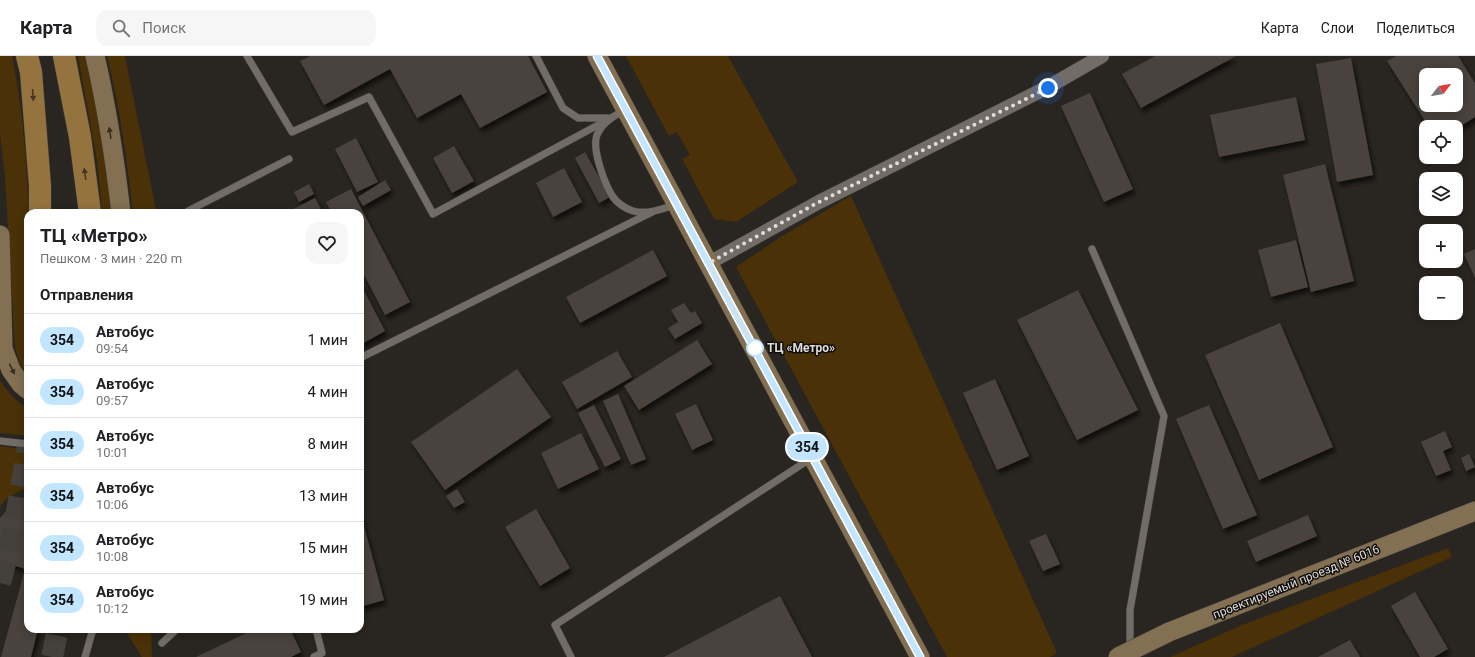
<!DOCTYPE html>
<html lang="ru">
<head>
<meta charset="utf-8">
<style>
	body { margin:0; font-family:Roboto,sans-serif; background:#f6f6f6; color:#202124; height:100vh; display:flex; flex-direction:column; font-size:15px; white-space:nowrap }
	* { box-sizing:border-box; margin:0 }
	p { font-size:13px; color:#757577 }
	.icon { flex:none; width:22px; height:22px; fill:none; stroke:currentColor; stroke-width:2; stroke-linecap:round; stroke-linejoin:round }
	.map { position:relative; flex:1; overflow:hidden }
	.drawer { position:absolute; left:24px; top:153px; width:340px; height:424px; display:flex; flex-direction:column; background:#fff; border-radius:12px; box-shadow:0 2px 10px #0003 }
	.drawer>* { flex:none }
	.badge { padding:0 8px; border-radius:13px; font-size:14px; line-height:26px }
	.needle { width:26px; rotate:59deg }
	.controls { position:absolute; left:1419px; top:12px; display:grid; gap:8px }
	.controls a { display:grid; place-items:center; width:44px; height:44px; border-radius:8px; background:#fff; box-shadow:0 2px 10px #0003; font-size:20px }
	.you { position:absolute; width:20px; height:20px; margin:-10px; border:3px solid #fff; border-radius:50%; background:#1a73e8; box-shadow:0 0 0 6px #1a73e833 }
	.map>.badge { position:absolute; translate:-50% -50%; box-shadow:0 0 0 2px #fff }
	h2 { padding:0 16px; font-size:15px; line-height:36px }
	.round { display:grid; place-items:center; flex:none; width:42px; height:42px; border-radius:12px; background:#f6f6f6 }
	.summary { display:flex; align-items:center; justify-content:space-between; height:68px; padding:0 16px }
	h1 { font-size:19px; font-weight:700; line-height:30px }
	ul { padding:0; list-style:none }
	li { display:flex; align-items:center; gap:12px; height:52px; padding:0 16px; border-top:1px solid #e0e0e0 }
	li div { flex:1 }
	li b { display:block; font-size:15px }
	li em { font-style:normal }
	li .badge { min-width:44px; font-weight:700; text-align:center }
	header { display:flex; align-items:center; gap:24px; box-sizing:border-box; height:56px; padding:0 20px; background:#fff; border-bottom:1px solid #e0e0e0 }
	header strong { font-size:19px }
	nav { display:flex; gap:22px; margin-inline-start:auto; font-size:14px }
	.search { width:280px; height:36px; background:#f6f6f6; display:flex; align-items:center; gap:10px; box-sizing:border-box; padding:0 14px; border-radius:12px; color:#757577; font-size:15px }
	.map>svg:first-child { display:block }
	.green { fill:#4a3107 }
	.building { fill:#48433d; fill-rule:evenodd; filter:url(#shadow) }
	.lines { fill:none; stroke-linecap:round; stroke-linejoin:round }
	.primary-tunnel { stroke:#44403c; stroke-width:22; stroke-dasharray:22 11; stroke-linecap:butt }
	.service-casing { stroke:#433f3b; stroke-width:8 }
	.minor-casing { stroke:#433f3b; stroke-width:15 }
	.secondary-casing { stroke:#433f3b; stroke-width:20 }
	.primary-casing { stroke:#433f3b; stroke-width:23 }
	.service { stroke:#716c66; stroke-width:7 }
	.minor { stroke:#716c66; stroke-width:14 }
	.secondary { stroke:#836f52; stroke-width:19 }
	.primary { stroke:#94733e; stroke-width:22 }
	.secondary-bridge-casing { stroke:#433f3b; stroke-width:20; stroke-linecap:butt }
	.secondary-bridge { stroke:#836f52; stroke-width:19 }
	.oneway { fill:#453620 }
	.oneway2 { fill:#383024 }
	.line-casing { stroke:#fff; stroke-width:9 }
	.line { stroke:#c2e6ff; stroke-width:6 }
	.walk { stroke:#dfdcd9; stroke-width:4; stroke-dasharray:0 7.2 }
	.stop-dot { fill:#fff; stroke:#c2e6ff; stroke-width:2 }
	.labels { text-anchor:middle; stroke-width:3; stroke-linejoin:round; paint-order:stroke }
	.stop-label { font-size:12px; font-weight:bold; fill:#dfdcd9; stroke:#100e0c; text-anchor:start }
	.street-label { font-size:12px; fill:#dfdcd9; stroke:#100e0c }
</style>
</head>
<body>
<header>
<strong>Карта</strong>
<div class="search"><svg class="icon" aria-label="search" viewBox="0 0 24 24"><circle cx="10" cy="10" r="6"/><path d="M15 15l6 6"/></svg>Поиск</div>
<nav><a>Карта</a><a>Слои</a><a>Поделиться</a></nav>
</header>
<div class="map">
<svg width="1475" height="601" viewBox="0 0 1475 601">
	<defs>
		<filter id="shadow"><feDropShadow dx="2.5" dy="4.5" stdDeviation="2" flood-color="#0009"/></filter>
	</defs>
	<rect width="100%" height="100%" fill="#292520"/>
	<g class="green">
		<path d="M0,0h12c19,95 19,194 14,290l2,1v28l-8,-11 -5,-17 -10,-170 -5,-42z"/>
		<path d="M78,0h10l9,46 16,111h-11l-5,-53z"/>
		<path d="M107,0h18l31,154 5,3h-28c-6,-53 -13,-106 -26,-157z"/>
		<path d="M626,0h102l70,126 -62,40 -22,-3 -32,-60 8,-4 -13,-23 -8,4z"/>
		<path d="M851,140l206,457 -7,4h-103l-211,-390 46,-31z"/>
		<path d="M0,324c7,11 16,22 28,28v28l-28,-3z"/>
		<path d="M0,390l28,4v37l-22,12 -6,7z"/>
		<path d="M1448,492l4,9 -220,100h-62l72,-32z"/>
		<path d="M124,573h27l1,28h-10z"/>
	</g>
	<g class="building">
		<path d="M310,0h218l19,36 -67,36 -19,-34 -44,24 -27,-49 -66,36 -24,-44z"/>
		<path d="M1155,0h81l-95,52 -19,-34z"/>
		<path d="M1396,0h62l17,27v34l-19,12v-2h-27l-42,-66zM1426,19h30v30h-30z"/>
		<path d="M1351,2l22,117 -36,7 -21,-118z"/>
		<path d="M1090,37l43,96 -29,13 -43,-96z"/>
		<path d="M1296,41l9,43 -86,17 -9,-42z"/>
		<path d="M356,82l22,44 -21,10 -22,-43z"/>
		<path d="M454,90l20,35 -22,12 -19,-35z"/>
		<path d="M585,96l25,45 -11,6 -24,-45z"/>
		<path d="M1325,108l29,117 -43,11 -28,-117z"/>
		<path d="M564,112l18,34 -29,15 -17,-34z"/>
		<path d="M385,124l6,10 -28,16 -5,-9z"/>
		<path d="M309,128l5,10 -15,8 -5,-10z"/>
		<path d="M351,133l59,113 -25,13 -25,-48v-54h-28l-6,-11z"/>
		<path d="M315,142l8,15h-37z"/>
		<path d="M1296,184l12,47 -37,10 -13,-47z"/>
		<path d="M1475,193v29l-11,-24z"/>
		<path d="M653,194l14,26 -87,47 -14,-26z"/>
		<path d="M360,227l25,48 -25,14z"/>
		<path d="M1078,234l60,120 -61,30 -60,-120z"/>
		<path d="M684,247l7,10 4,-2 7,12 -27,16 -7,-11 10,-6 -7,-12z"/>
		<path d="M1280,267l53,124 -74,33 -54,-125z"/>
		<path d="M697,284l15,24 -73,46 -15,-24z"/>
		<path d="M617,295l15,26 -55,32 -15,-27z"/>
		<path d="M517,313l34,48 -106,73 -34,-48z"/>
		<path d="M995,323l34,77 -32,14 -34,-77z"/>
		<path d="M618,338l28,65 -15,6 -28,-64z"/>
		<path d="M696,348l17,36 -21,10 -17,-36z"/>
		<path d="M594,349l27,54 -16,8 -27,-54z"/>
		<path d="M1209,349l48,110 -34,14 -47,-110z"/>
		<path d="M1445,375l7,16 -9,4 8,19 -15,6 -15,-34z"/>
		<path d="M581,377l18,36 -41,20 -17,-36z"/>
		<path d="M1469,398l6,13 -9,4 -5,-13z"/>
		<path d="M457,433l8,13 -11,6 -8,-12z"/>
		<path d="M28,441v132h10l-7,28h-30l24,-88 -25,-8v-43l11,-12z"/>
		<path d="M536,453l34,59 -30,18 -35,-59z"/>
		<path d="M360,455l24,89 -24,7z"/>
		<path d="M1308,459l9,21 -61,26 -9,-21z"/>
		<path d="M1046,478l14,30 -17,7 -14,-30z"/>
		<path d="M1415,536l33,57 -14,8h-14l-29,-51z"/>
		<path d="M780,540l32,61h-148z"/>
		<path d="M255,573h35l11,23 -10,5h-95z"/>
		<path d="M1350,584l10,17h-42z"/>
	</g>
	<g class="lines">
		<g class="primary-tunnel">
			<path d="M0,527l14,-54 14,-82"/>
			<path d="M52,601l6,-28"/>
		</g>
		<g class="service-casing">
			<g id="service">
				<path d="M247,0l45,76 77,-35 64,117 178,-96"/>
				<path d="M536,0l27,52 15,10h30"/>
				<path d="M626,54c-11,5 -22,11 -28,23 -8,13 7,52 15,64 4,6 13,12 20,14 15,4 28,-2 42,-6"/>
				<path d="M189,157l-1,-2 101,-52"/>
				<path d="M1092,193l72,167 -34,194v39"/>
				<path d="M360,302l292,-146"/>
				<path d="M0,385l28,3"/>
				<path d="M162,587l15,-14"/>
				<path d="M85,601l8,-28"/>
				<path d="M314,601l8,-4 -6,-24"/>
				<path d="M571,601l-16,-32 258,-168"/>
			</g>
		</g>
		<g class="minor-casing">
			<path id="minor" d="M709,207l110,-61 229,-115 54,-31"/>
		</g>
		<g class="secondary-casing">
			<g id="secondary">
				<path d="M95,0c12,52 20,104 26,157"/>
				<path d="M597,0l323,601"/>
				<path d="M0,179l3,114 8,21 10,14 7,6"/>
				<path d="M1169,576l306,-121"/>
			</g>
		</g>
		<g class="primary-casing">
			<g id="primary">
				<path d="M27,0l4,16 9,114v27"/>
				<path d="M64,0l16,81 10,76"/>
			</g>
		</g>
		<use href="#service" class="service"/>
		<use href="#minor" class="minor"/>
		<use href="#secondary" class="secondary"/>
		<use href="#primary" class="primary"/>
		<g class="secondary-bridge-casing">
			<path id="secondary-bridge" d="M1118,601l51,-25"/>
		</g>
		<use href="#secondary-bridge" class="secondary-bridge"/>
	</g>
	<defs><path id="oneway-solid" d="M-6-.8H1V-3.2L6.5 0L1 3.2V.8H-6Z"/></defs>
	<g class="oneway">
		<use href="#oneway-solid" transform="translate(33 39) rotate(86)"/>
		<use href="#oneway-solid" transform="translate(85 118) rotate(-98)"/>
	</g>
	<g class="oneway2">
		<use href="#oneway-solid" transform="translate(110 77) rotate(-99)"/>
		<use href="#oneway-solid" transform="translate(12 313) rotate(64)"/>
	</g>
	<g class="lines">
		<g class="line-casing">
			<path id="line" d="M597,0l323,601"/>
		</g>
		<use href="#line" class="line"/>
		<path class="walk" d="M755,292l-46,-85 110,-61 229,-114"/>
	</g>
	<circle class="stop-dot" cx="755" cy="292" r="8"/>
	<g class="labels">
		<g class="stop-label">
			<text x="767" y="296">ТЦ «Метро»</text>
		</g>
		<g class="street-label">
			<text transform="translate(1296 526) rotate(-22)" y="4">проектируемый проезд № 6016</text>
		</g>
	</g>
</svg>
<div class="controls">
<a><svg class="needle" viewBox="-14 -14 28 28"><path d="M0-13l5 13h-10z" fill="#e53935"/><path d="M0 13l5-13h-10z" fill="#757577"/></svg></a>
<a><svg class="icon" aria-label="locate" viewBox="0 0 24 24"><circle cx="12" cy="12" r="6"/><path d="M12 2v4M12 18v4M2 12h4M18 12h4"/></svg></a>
<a><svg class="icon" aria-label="layers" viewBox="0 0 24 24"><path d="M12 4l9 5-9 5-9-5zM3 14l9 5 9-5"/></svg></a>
<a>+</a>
<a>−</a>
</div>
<div class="you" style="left:1048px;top:32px"></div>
<b class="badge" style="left:807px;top:391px;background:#c2e6ff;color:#111">354</b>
<section class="drawer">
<div class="summary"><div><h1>ТЦ «Метро»</h1><p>Пешком · 3 мин · 220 m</p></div><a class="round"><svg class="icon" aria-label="heart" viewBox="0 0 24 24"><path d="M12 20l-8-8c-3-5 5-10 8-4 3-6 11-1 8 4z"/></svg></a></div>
<h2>Отправления</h2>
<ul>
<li><span class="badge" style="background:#c2e6ff;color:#111">354</span><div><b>Автобус</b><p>09:54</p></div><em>1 мин</em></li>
<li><span class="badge" style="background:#c2e6ff;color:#111">354</span><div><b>Автобус</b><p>09:57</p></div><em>4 мин</em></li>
<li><span class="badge" style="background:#c2e6ff;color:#111">354</span><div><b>Автобус</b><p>10:01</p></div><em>8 мин</em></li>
<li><span class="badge" style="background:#c2e6ff;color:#111">354</span><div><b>Автобус</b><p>10:06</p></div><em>13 мин</em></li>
<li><span class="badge" style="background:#c2e6ff;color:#111">354</span><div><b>Автобус</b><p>10:08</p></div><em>15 мин</em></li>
<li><span class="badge" style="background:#c2e6ff;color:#111">354</span><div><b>Автобус</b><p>10:12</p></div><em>19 мин</em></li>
</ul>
</section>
</div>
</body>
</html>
